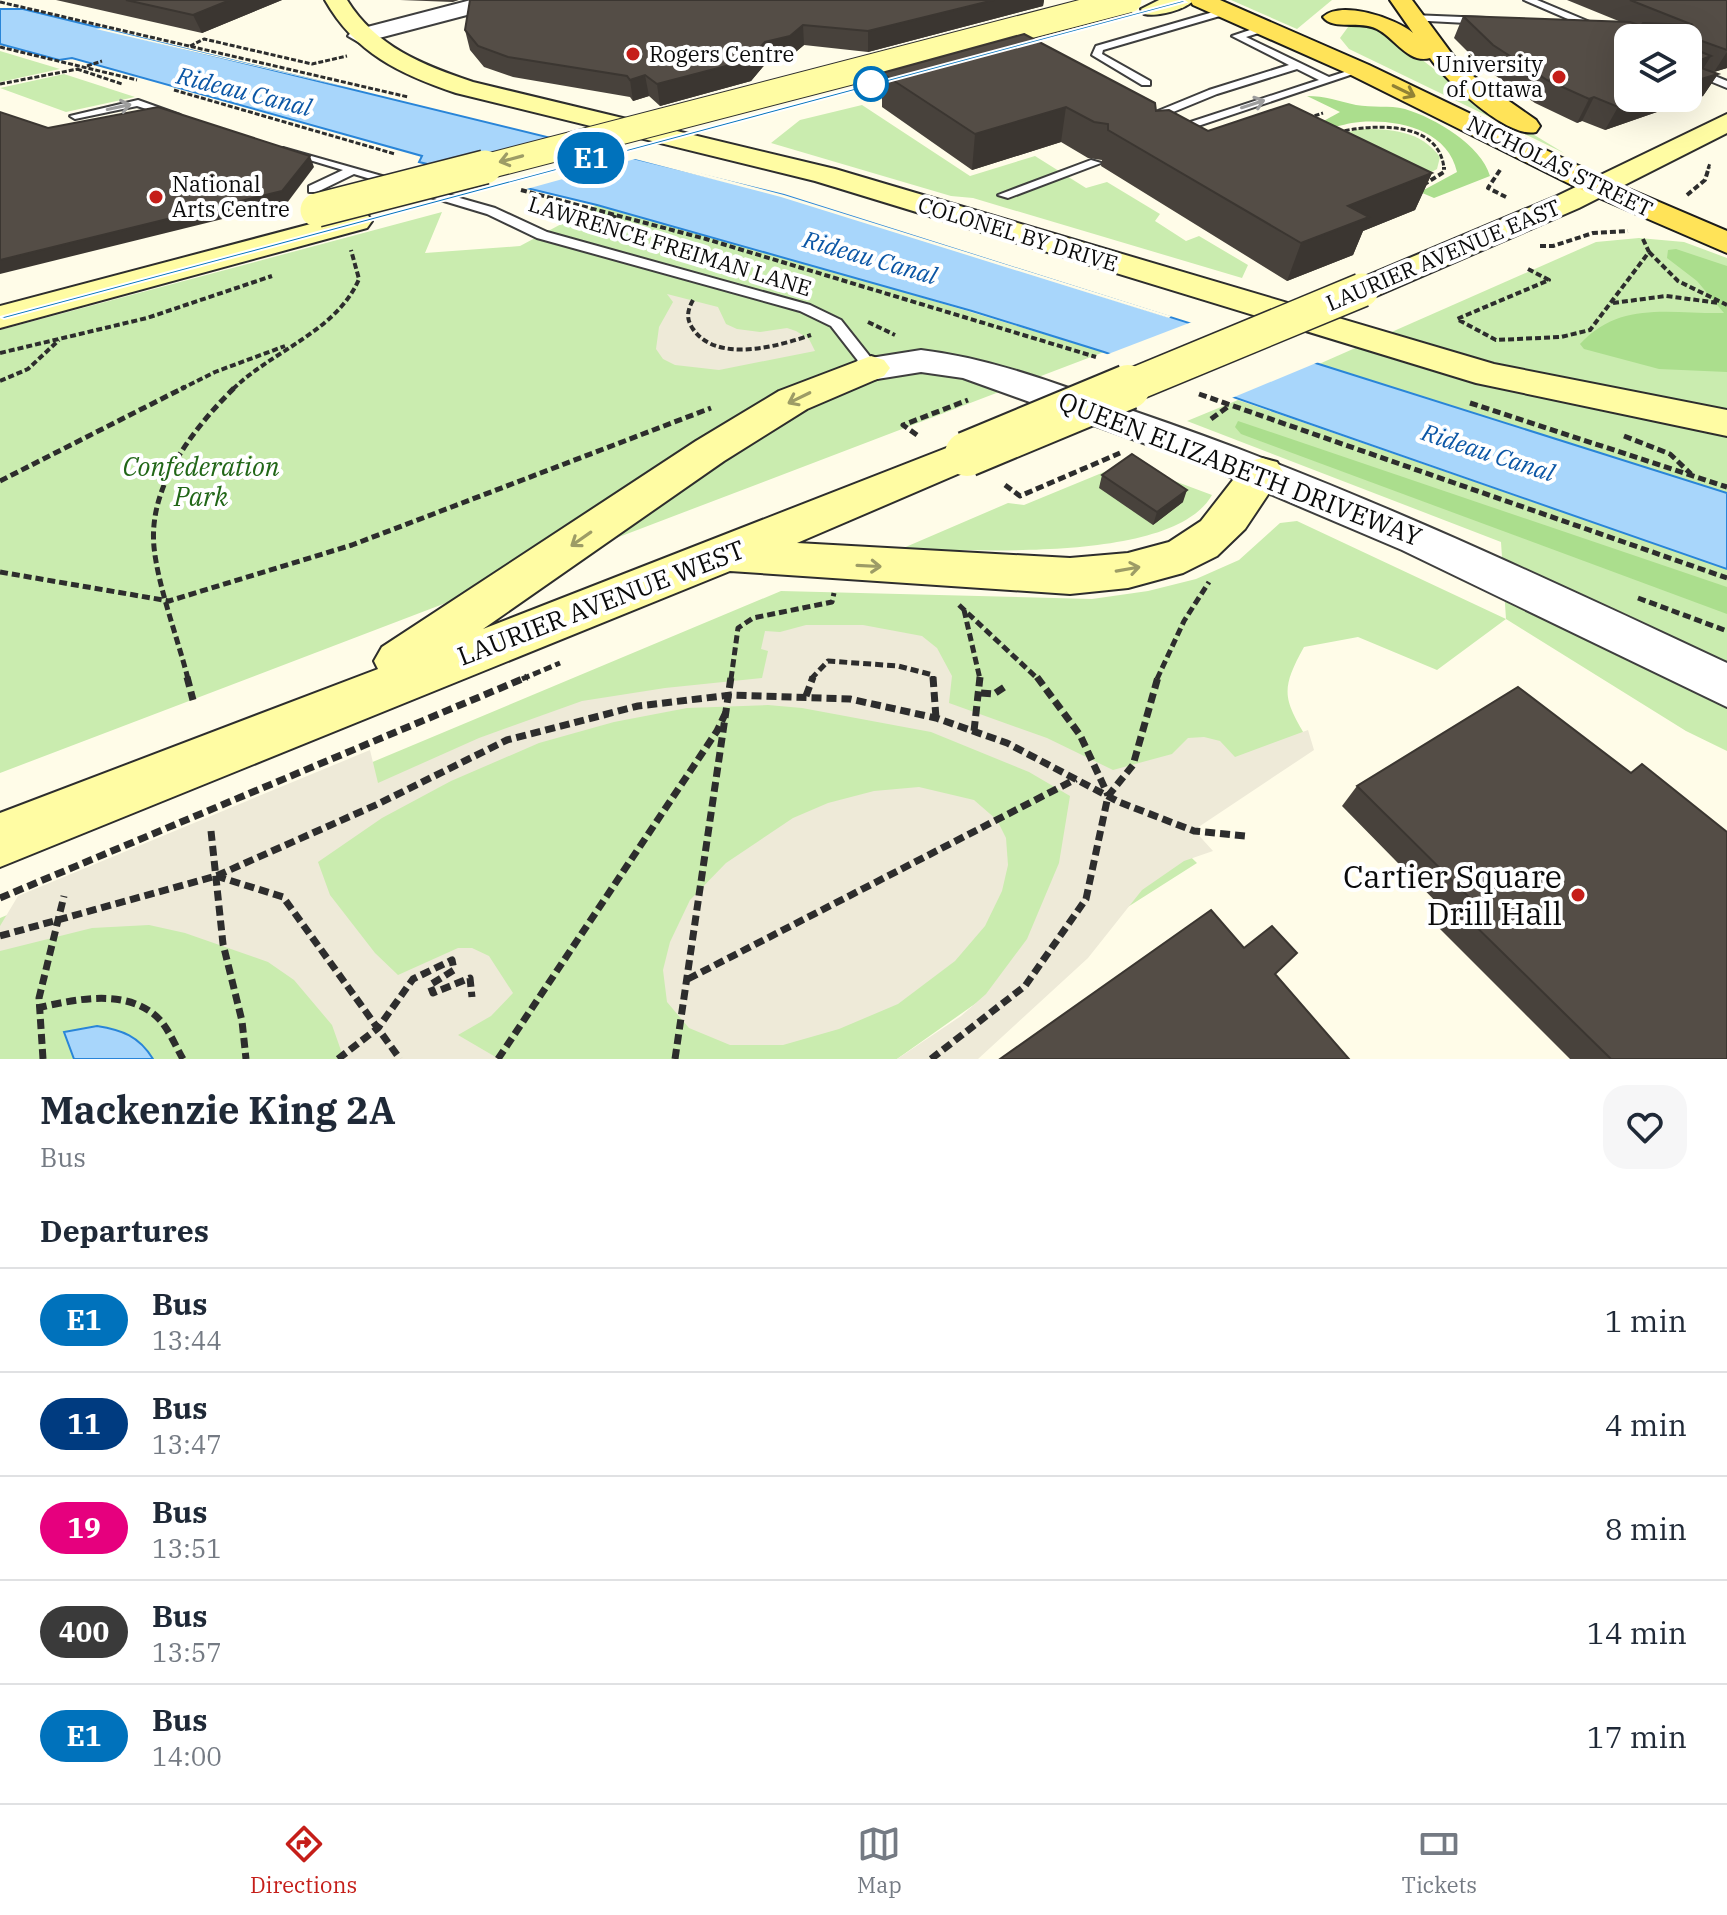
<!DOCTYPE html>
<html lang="en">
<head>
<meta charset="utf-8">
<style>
	body { margin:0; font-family:"IBM Plex Serif",serif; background:#f6f6f7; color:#1f2937; height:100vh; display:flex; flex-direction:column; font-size:30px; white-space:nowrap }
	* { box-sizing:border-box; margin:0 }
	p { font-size:26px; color:#747a83 }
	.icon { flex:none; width:44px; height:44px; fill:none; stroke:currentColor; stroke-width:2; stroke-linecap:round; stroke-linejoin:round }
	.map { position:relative; height:1059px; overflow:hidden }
	.details { display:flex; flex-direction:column; background:#fff; flex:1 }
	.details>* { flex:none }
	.badge { padding:0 16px; border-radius:26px; font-size:28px; line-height:52px }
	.buttons { position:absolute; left:1614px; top:24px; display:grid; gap:16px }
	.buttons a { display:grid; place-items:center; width:88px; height:88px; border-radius:16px; background:#fff; box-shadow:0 8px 32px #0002; font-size:40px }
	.map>.badge { position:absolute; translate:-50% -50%; box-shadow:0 0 0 4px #fff }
	h2 { padding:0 40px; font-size:30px; line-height:72px }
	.round { display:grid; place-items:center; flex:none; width:84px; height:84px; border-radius:24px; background:#f6f6f7 }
	.headline { display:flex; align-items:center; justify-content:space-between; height:136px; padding:0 40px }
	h1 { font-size:38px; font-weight:700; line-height:60px }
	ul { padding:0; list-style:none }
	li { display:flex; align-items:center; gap:24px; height:104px; padding:0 40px; border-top:2px solid #e0e1e3 }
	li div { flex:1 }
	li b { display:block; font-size:30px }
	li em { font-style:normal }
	li .badge { min-width:88px; font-weight:700; text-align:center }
	.dock { display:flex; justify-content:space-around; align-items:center; height:112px; border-top:2px solid #e0e1e3; background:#fff; font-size:22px; color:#747a83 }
	.dock a { display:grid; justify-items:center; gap:4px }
	.dock .active { color:#c51e19 }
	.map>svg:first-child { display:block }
	.green { fill:#caecaf }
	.forest { fill:#abde8d }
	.plaza { fill:#eeead8 }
	.water { fill:#a8d6fb; stroke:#2985d8; stroke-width:2 }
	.pier { fill:#fffce8 }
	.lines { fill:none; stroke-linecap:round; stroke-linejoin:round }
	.service-casing { stroke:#3e3e3e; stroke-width:4 }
	.tertiary-casing { stroke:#3e3e3e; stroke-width:4 }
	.secondary-casing { stroke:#2d2d2d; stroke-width:4 }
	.primary-casing { stroke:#1c1c1c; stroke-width:4 }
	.path-far3 { stroke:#2d2d2d; stroke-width:3; stroke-dasharray:5 2; stroke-linecap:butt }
	.path-far2 { stroke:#2d2d2d; stroke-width:4; stroke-dasharray:6 3; stroke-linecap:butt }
	.path-far1 { stroke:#2d2d2d; stroke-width:5; stroke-dasharray:8 4; stroke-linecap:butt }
	.path { stroke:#2d2d2d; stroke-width:7; stroke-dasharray:10 5; stroke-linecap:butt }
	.service { fill:#fff; fill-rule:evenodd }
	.tertiary { fill:#fff; fill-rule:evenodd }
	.secondary { fill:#fffca3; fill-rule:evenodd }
	.primary { fill:#ffe358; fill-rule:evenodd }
	.secondary-bridge-far2-casing { stroke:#2d2d2d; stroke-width:27; stroke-linecap:butt }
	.secondary-bridge-far1-casing { stroke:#2d2d2d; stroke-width:36; stroke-linecap:butt }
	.secondary-bridge-casing { stroke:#2d2d2d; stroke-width:48; stroke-linecap:butt }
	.secondary-bridge-far2 { stroke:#fffca3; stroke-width:25 }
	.secondary-bridge-far1 { stroke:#fffca3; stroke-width:33 }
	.secondary-bridge { stroke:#fffca3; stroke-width:44 }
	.wall { fill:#48423c }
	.shaded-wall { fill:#3b3631 }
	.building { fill:#544d46; stroke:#3b3631; stroke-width:2 }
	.oneway { stroke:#918235 }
	.oneway2 { stroke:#9d9d9d }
	.oneway3 { stroke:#9d9c66 }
	.line { fill:#0072bc; stroke:#fff; stroke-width:2 }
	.poi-dot { fill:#c51e19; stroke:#fff; stroke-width:3 }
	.stop-dot { fill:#fff; stroke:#0072bc; stroke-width:4 }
	.labels { text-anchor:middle; stroke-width:8; stroke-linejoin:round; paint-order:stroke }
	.far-poi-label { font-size:22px; fill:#0b0b0b; stroke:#fff; text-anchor:start }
	.far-street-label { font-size:22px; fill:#0b0b0b; stroke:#fff }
	.far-water-label { font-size:24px; font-style:italic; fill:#0b56a5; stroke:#fff }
	.park-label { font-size:26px; font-style:italic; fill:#216617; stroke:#fff }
	.street-label { font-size:26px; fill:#0b0b0b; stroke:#fff }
	.near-poi-label { font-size:32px; fill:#0b0b0b; stroke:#fff; text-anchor:end }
</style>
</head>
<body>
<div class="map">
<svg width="1727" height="1059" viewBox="0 0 1727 1059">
	<rect width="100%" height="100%" fill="#fffce8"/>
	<g class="green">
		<path d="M1231,0h101l-35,29z"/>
		<path d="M1351,23h23l94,72 96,58 -215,-104 -9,-11z"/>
		<path d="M0,51l60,18 -60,13z"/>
		<path d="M64,74l71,23 -69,15 -66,-24z"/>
		<path d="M862,105l108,71 65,-20 51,32 21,-6 53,32 -5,7 31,20 13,-5 49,29 -6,13 -269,-80 -22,-2 -180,-53 29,-23z"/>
		<path d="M1359,129c32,0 61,1 81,28l-3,12 -31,17 -64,-52z"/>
		<path d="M597,205l180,49 327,98 -1104,421v-443l442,-118 -17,41 95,-7z"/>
		<path d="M1639,238l45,4 43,16v235l-408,-129 277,-122z"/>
		<path d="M1238,400l489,169v182l-41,-20 -180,-112 -69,51 -79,-33 -54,10c-25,45 -20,52 5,95l-140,94 28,27 -225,143 -75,53h-897v-141l781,-327 311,8 56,-8 48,-12 43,-19 41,-37 17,-2 209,98 -5,-77 -314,-121z"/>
		<path d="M1126,463l86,32c-39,69 -240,54 -311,54l107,-46 16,2z"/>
	</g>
	<g class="forest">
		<path d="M1307,96c18,0 32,5 49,9 16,3 33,0 49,4 30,9 76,36 85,67l-56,22 -14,-6 37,-20c-9,-42 -59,-53 -97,-50 -17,1 -27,9 -42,2l22,-12z"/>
		<path d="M1676,249l51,17v106l-68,-3 -75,-20 -4,-5c40,-44 91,-30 144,-31l-27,-32 -30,-23 1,-8z"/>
		<path d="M1238,421l489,166v27l-486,-180 -6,-7z"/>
	</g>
	<g class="plaza">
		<path d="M667,294l51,13 8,17 11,5 23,3 27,-4 9,3 13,8 6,12 -96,19 -44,-5 -12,-6 -7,-10 3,-22 14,-25z"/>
		<path d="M806,625h57l59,11 15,12 15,28 -3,27 98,35 66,32 59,-16 16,-16 16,-1 16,4 15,16 73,-27 6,20 -120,80 19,21 -29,10 -42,29 -54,68 -110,101h-81l64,-43 25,-22 41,-55 32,-76 11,-67 -41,-24 -98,-40 -129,-24 -34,-3 -81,3 -73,14 -75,21 -88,38 -69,37 -64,44 12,33 45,58 23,22 60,-27h14l17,8 24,37 -22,23 -33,19 41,24h-155l-12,-34 -38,-45 -26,-18 -83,-29 -36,-8 -57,3 -92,23v-25l18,-30 352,-146 8,33 101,-45 103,-37 83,-13 97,-10 6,-27 -7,-2 4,-18 15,1z"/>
		<path d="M919,787l55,13 23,20 9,18 2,27 -6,26 -17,35 -30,35 -57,43 -59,25 -56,16h-53l-41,-17 -22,-26 -4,-32 7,-28 20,-42 36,-37 67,-45 35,-15 46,-12z"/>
	</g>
	<g class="water">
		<path d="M0,9h23l761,186 943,298v76l-623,-217 -132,-41 -375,-106 -178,-43 3,-6 -350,-98 -13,2 -59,-16z"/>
		<path d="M97,1026c25,4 42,10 56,33h-79l-10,-27z"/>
	</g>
	<g class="pier">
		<path d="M101,28l228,55 20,5 -253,-59z"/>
		<path d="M561,136l223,59 387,121 -2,2 -388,-121 -146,-38 -112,31 -93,-22z"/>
		<path d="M1197,320l124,41 -94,39 -124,-44z"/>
	</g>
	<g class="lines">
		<g class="service-casing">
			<g id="service">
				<path d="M1524,0h13l91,38v7z"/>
				<path d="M1227,8l3,5 -127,37 -1,4 48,27v4h-8l-50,-30 4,-9z"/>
				<path d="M1412,15l74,3 5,3 -5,3 -77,-4z"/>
				<path d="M1265,25l5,3 -2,2 -22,7 83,40 31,-10 5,3 -191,64h-8v-4l153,-50 -22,-11 -80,25 -56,23h-8v-4l56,-23 80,-25 -57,-29z"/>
				<path d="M1688,65l39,16v7l-39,-16z"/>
				<path d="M138,100l42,15 -5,3 -38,-12 -62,13 -5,-3z"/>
				<path d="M283,148l212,60 52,24 263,73 31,15 38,48 -3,3h-10l-35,-45 -31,-15 -263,-73 -50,-24 -133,-40 -37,18h-8v-6l34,-16 -60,-18z"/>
				<path d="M1091,160l10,3 -93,35 -10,-3z"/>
			</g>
		</g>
		<g class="tertiary-casing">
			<g id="tertiary">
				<path d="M471,0h37l-3,5 -145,38 -12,-7 4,-5z"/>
				<path d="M921,350c75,9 144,37 215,62 203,69 396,160 591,251v44l-325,-157 -214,-91 -225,-81 -42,-6 -50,8 -13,-4 -6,-8 6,-8z"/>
			</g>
		</g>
		<g class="secondary-casing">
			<g id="secondary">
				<path d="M325,0h22c29,47 76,65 126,82l362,87 659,195 233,46v26l-251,-53 -661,-202 -359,-88c-56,-19 -101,-40 -131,-93z"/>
				<path d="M1159,0h35c-9,10 -37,17 -50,14l-3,-5z"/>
				<path d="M1727,114v19l-148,75 -205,89 -12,3 -12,-3 -5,-7 5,-7 207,-87z"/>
				<path d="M356,212l11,2 5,7 -5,7 -367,100v-22z"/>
				<path d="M871,356l13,4 6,8 -6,8 -77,33 -83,52 -241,168 484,-189 14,4 6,10 -6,10 -184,79 273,15 58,-5 41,-11 32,-21 46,-59 15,-4 15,4 6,10 -38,57 -28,27 -34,17 -55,15 -58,6 -340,-23 -730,296v-54l378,-144 -4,-8 8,-14 314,-206 83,-50z"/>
			</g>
		</g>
		<g class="primary-casing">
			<g id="primary">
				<path d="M1190,0h30l149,65 241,116 117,50v22l-139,-60 -237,-118 -158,-70z"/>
				<path d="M1390,0h22l51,69 73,51 4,6 -4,6c-28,7 -90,-51 -106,-74 -22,6 -35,-20 -53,-29 -16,-9 -44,2 -54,-12 18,-17 72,1 90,16z"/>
			</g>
		</g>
		<g class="path-far3">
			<path d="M0,2l408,95"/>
			<path d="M190,46l14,-7 108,25 35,-8"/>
			<path d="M0,47l137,33"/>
			<path d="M87,66l15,-5"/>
			<path d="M77,69l45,15"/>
			<path d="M0,84l78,-15"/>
			<path d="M174,90l221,64"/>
			<path d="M1308,118l15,-5"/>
			<path d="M1338,132c35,-8 102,-12 106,37"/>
			<path d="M1708,169l2,-6"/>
		</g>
		<g class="path-far2">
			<path d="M1500,170l-12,18 18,9"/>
			<path d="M1423,185l21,-13v-5"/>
			<path d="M521,190l185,49 390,118"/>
			<path d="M1687,195l18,-15 4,-13"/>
			<path d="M615,215l-3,8 11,9"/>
			<path d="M1540,246h13l40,-13 35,-2"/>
			<path d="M1649,252l29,29 49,24"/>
			<path d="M1528,269l21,11 -92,39 39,21 65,-3 29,-7 59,-78 -7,-15"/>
			<path d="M693,300c-6,11 -7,19 0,29 24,35 86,17 118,6"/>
			<path d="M1613,303l53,-7 53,7"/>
			<path d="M868,322l27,13"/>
			<path d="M0,353l147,-35 125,-42"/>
			<path d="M0,381l28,-12 31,-29"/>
			<path d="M181,389l34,-17 70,-26"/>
			<path d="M233,389c39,-38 104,-58 126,-110l-8,-29"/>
		</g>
		<g class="path-far1">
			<path d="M1199,394l528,184"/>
			<path d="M1470,403l257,84"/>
			<path d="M1211,419l18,-13"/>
			<path d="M917,435l-14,-10 65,-25"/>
			<path d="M1624,436l46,18 21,20"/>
			<path d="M0,481l185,-94"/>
			<path d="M1005,485l15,11 100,-43"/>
			<path d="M0,572l169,29 183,-56 359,-137"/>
			<path d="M1638,598l89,33"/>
			<path d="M959,605l79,74"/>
			<path d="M964,610l16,69"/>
			<path d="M188,679c-10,-40 -30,-92 -34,-132 -6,-62 40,-119 81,-160"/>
			<path d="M522,679l38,-16"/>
			<path d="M731,679l7,-51 15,-10 79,-16 2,-9"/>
			<path d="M811,679l17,-18 70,5 35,9v4"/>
			<path d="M1157,679l27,-58 25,-39"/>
		</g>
		<g class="path">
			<path d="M187,677l6,23"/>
			<path d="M933,677l3,41"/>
			<path d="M1037,677l43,58 28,60"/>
			<path d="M981,693l13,1 12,-8"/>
			<path d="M806,696l7,-19"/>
			<path d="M974,731l6,-54"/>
			<path d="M211,831l12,113 19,77 4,38"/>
			<path d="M216,876l67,21 117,162"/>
			<path d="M0,898l527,-221"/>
			<path d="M0,936l216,-60 162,-72 129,-64 131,-34 93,-11 119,4 86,19 71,25 112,59 75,29 51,5"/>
			<path d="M688,979l388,-200"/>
			<path d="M37,1008c39,-9 93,-21 124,13 9,11 15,26 22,38"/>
			<path d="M43,1059l-4,-61 25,-102"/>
			<path d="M338,1059l40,-31 35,-49 39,-19 2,10 -24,15 3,8 37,-15 2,19"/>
			<path d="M498,1059l219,-328 10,-21"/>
			<path d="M675,1059l56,-382"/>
			<path d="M931,1059l94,-73 61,-87 22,-103 25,-31 25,-88"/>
		</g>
		<use href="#service" class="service"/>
		<use href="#tertiary" class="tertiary"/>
		<use href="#secondary" class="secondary"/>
		<use href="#primary" class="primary"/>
		<g class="secondary-bridge-far2-casing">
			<path id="secondary-bridge-far2" d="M477,169l652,-169"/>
		</g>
		<g class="secondary-bridge-far1-casing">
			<g id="secondary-bridge-far1">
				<path d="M317,210l168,-43"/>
				<path d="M1123,389l239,-99"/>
			</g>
		</g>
		<g class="secondary-bridge-casing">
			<path id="secondary-bridge" d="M967,454l161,-67"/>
		</g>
		<use href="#secondary-bridge-far2" class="secondary-bridge-far2"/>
		<use href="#secondary-bridge-far1" class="secondary-bridge-far1"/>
		<use href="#secondary-bridge" class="secondary-bridge"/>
	</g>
	<g class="wall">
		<path d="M56,0h226l-80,33z"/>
		<path d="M400,0h59l-6,2z"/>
		<path d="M470,0h574l-1,6 -175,46 -64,-7 -13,11 -24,6 -16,19 -91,25 -11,-10 -16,5 -3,-4 -117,-20 -29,-10 -14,-17 -5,-20z"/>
		<path d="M1567,0h160v68l-13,4 4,2 -15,22 -98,34 -23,-9 -5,2 -42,-20 -52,-36 -29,-29 9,-22 158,6z"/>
		<path d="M882,73l274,38 52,20 224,42 -17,37 -52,21 -10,24 -66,26 -186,-115 1,-6 -14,-2 -27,-16 -89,28 -90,-63z"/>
		<path d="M1102,475l81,27 -30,23 -54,-37z"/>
		<path d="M1631,773l96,286h-157l-134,-134 12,-11 -106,-108 15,-20z"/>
	</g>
	<g class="shaded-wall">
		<path d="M230,0h52l-80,33 -9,-18z"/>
		<path d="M994,0h50l-1,6 -175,46v-21z"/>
		<path d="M803,25l1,20 -13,11 -24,6 -16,19 -91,25 -3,-22 108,-42z"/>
		<path d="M1727,52v16l-13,4z"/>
		<path d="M1711,56l-14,23 -7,-15z"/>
		<path d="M1718,74l-15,22 -98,34 13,-23 26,-9h44v-15z"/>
		<path d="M645,75l4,21 -16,5 -3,-21z"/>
		<path d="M1594,97l-12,24 -5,2 12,-24z"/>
		<path d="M1066,107l-5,35 -89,28 3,-36z"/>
		<path d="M310,156l4,11 -27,36 -287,71v-14z"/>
		<path d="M1432,173l-17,37 -52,21 -10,24 -66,26 14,-38 47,-37z"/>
		<path d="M1187,490l-4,12 -30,23 4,-13z"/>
	</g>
	<g class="building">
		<path d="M126,0h104l-37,15z"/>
		<path d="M470,0h524l-126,31 -65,-6 -13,11 -25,6 -16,18 -92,24 -12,-9 -15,5 -3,-4 -119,-19 -30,-11 -13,-16z"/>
		<path d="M1630,0h97v50l-28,-10v11l12,5 -21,8 28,10 -30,9v-45h-60v60h16l-26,9 -24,-10 -5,2 -42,-19 -54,-35 -30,-29 167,6 11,4 2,-3 50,2z"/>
		<path d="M1024,34l131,69 1,8 13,-1 39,21 81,-27 143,69 -84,33 21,11 -68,26 -193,-113v-6l-14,-2 -28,-15 -91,27 -93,-61z"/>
		<path d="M158,107l152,49 -28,35 -282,69v-148l48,16z"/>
		<path d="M1132,454l55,36 -30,22 -55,-37z"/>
		<path d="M1518,687l113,86 11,-9 85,68v227h-116l-155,-152 14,-9 -113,-112z"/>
		<path d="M1211,910l33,38 28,-22 25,27 -22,21 74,85h-349z"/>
	</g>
	<defs><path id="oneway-shaft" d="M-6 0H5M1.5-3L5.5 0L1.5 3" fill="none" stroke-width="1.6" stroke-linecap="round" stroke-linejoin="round" transform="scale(2)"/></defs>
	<use class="oneway" href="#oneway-shaft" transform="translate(1404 91) rotate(26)"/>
	<g class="oneway2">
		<use href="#oneway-shaft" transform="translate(1253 104) rotate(-18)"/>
		<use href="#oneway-shaft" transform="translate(119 107) rotate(-12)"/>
	</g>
	<g class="oneway3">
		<use href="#oneway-shaft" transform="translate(511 159) rotate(165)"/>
		<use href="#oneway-shaft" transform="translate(799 398) rotate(154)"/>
		<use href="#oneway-shaft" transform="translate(581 539) rotate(145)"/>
		<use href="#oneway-shaft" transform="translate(869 566) rotate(3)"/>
		<use href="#oneway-shaft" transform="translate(1128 569) rotate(-10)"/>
	</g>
	<path class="line" d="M1183,0l3,2 -1182,317 -4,-2z"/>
	<g class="poi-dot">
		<circle cx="633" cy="54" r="8"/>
		<circle cx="1559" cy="77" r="8"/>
		<circle cx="156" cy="197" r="8"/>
		<circle cx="1578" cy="895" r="8"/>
	</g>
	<circle class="stop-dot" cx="871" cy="84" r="16"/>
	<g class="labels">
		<g class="far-poi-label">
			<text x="649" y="62">Rogers Centre</text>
			<text x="1543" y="72" text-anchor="end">University<tspan x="1543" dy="25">of Ottawa</tspan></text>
			<text x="172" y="192">National<tspan x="172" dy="25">Arts Centre</tspan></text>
		</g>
		<g class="far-street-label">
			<text transform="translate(1560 166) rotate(26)" y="8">NICHOLAS STREET</text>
			<text transform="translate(1018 234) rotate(17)" y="8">COLONEL BY DRIVE</text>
			<text transform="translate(670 246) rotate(17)" y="8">LAWRENCE FREIMAN LANE</text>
			<text transform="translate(1443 255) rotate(-23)" y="8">LAURIER AVENUE EAST</text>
		</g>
		<g class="far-water-label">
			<text transform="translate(244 92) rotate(14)" y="8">Rideau Canal</text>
			<text transform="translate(870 258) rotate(16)" y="8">Rideau Canal</text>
			<text transform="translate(1488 453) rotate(18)" y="8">Rideau Canal</text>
		</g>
		<g class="park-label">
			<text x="201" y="476">Confederation<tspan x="201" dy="30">Park</tspan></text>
		</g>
		<g class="street-label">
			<text transform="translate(1240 469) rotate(21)" y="9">QUEEN ELIZABETH DRIVEWAY</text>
			<text transform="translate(601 603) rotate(-21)" y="9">LAURIER AVENUE WEST</text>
		</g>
		<g class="near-poi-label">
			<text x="1562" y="888">Cartier Square<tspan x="1562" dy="37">Drill Hall</tspan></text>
		</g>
	</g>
</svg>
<div class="buttons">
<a><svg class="icon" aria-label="layers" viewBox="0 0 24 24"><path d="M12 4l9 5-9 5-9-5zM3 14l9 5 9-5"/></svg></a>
</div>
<b class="badge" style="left:591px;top:158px;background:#0072bc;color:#fff">E1</b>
</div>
<section class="details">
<div class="headline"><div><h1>Mackenzie King 2A</h1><p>Bus</p></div><a class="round"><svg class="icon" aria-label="heart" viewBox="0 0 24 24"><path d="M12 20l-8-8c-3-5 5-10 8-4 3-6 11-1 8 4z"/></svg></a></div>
<h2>Departures</h2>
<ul>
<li><span class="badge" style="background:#0072bc;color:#fff">E1</span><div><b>Bus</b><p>13:44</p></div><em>1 min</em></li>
<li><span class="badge" style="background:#003b80;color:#fff">11</span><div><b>Bus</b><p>13:47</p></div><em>4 min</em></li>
<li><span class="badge" style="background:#e6007e;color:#fff">19</span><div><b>Bus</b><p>13:51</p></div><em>8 min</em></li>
<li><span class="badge" style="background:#3a3a3a;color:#fff">400</span><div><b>Bus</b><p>13:57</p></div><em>14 min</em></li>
<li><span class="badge" style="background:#0072bc;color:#fff">E1</span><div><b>Bus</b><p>14:00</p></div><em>17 min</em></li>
</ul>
</section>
<nav class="dock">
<a class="active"><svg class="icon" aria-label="directions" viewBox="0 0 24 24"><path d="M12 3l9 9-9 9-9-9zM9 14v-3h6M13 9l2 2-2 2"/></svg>Directions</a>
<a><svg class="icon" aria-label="map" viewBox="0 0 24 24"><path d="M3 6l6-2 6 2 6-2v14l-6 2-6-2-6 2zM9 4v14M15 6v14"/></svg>Map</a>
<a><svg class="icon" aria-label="tickets" viewBox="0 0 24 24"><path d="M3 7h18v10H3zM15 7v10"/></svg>Tickets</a>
</nav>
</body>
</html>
